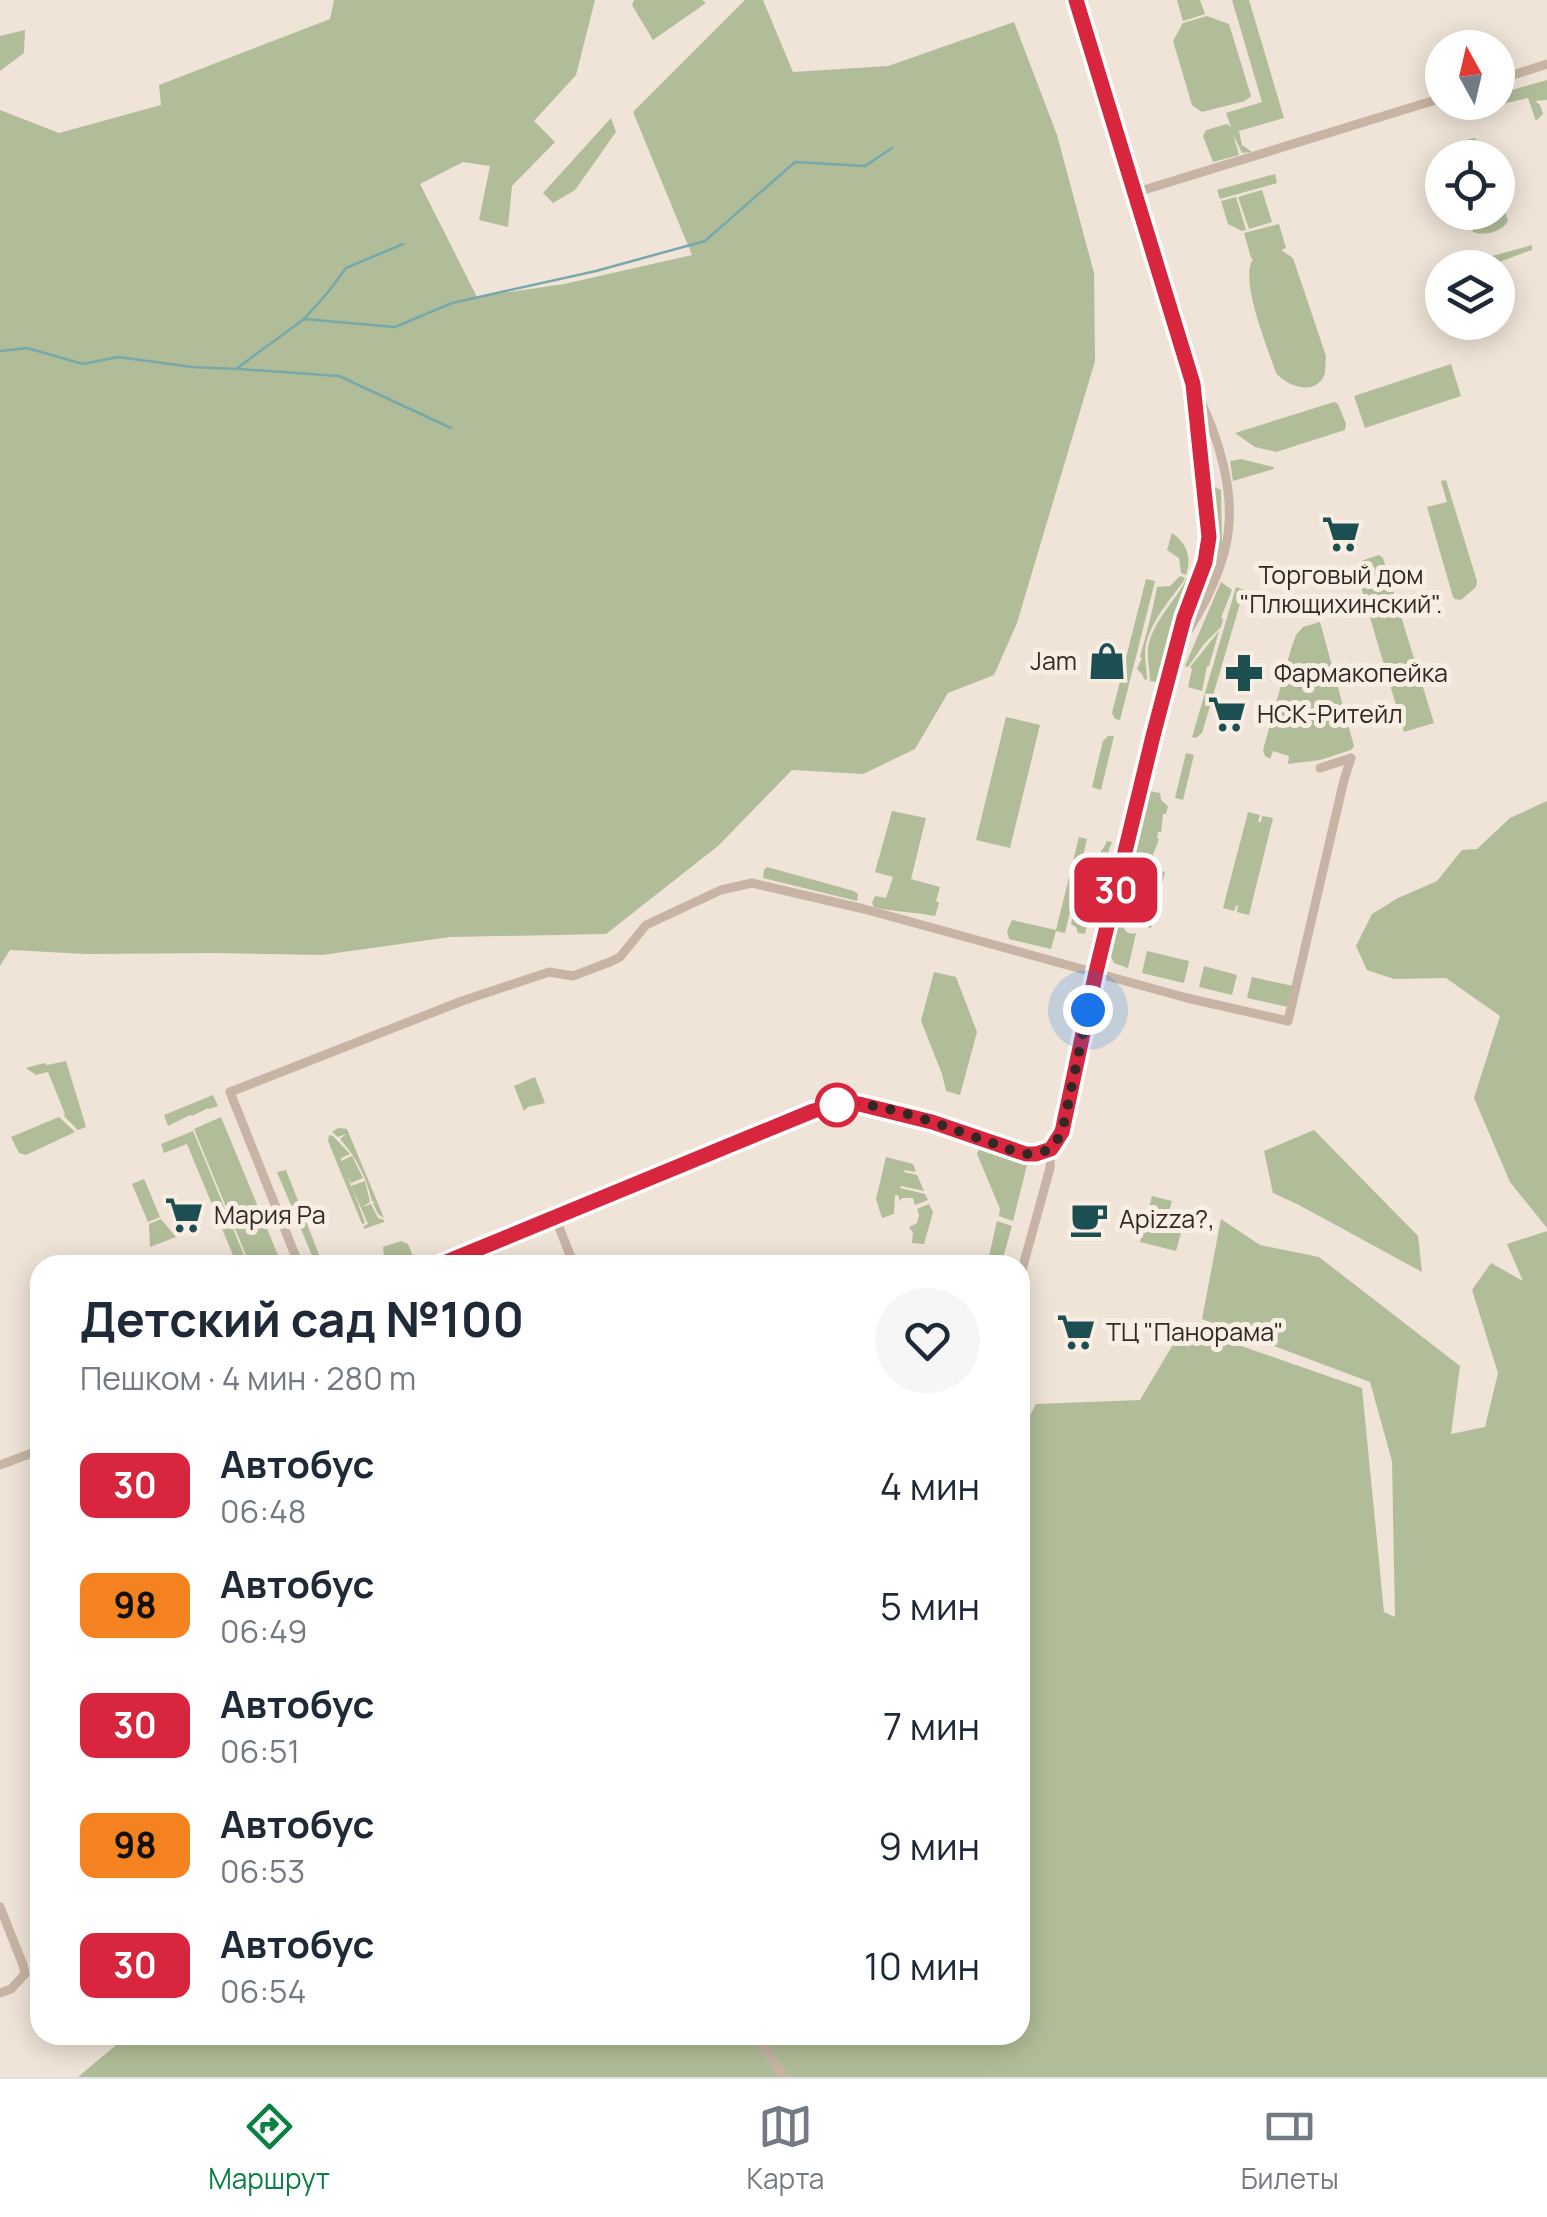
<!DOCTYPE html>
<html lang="ru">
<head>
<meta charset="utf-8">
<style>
	body { margin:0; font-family:Manrope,sans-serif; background:#f6f6f7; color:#1f2937; height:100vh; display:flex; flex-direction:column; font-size:38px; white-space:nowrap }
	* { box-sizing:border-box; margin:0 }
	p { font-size:32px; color:#747a83 }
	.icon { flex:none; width:55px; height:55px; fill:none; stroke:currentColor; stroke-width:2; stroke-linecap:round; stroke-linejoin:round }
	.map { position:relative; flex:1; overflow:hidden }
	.side { position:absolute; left:30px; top:1255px; width:1000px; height:790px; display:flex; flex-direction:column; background:#fff; border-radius:30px; box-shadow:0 5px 25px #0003 }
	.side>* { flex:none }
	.badge { padding:0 20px; border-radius:15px; font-size:35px; line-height:65px }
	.needle { width:65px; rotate:352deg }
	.fabs { position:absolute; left:1425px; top:30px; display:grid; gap:20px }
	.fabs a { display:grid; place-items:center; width:90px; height:90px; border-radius:50%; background:#fff; box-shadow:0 5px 25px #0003; font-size:50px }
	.you { position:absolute; width:50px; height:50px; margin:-25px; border:8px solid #fff; border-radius:50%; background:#1a73e8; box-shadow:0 0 0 15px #1a73e833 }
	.map>.badge { position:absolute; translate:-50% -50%; box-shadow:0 0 0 5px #fff }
	.round { display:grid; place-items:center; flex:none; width:105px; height:105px; border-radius:52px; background:#f6f6f7 }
	.headline { display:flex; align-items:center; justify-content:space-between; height:170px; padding:0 50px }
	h1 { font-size:48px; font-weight:700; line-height:75px }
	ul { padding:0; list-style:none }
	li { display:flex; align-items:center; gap:30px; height:120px; padding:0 50px }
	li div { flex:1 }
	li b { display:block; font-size:38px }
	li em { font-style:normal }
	li .badge { min-width:110px; font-weight:700; text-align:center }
	.menu { display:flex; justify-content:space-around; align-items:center; height:140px; border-top:2px solid #e0e1e3; background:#fff; font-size:28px; color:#747a83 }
	.menu a { display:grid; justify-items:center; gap:5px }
	.menu .on { color:#0b8043 }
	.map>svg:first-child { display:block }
	.green { fill:#b1bd98 }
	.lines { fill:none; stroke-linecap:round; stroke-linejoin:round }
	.stream { stroke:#77a9ab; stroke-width:2.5 }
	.minor { stroke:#c7b4a4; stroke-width:9 }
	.line-casing { stroke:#fff; stroke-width:22 }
	.line { stroke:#d7263d; stroke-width:15 }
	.walk { stroke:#322925; stroke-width:10; stroke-dasharray:0 18 }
	.stop-dot { fill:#fff; stroke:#d7263d; stroke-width:5 }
	.labels { text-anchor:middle; stroke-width:10; stroke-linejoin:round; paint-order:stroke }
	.poi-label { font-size:25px; fill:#322925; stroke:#f8eee3; text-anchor:start }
</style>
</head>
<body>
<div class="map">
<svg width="1547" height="2077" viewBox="0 0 1547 2077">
	<rect width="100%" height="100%" fill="#efe4d7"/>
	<g class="green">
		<path d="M334,0h261l-19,75 -42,46 21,21 -43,44 -4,41 -29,-7 11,-54 -27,-4 -43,22 57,113 87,-13 128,-29 -59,-143 112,-112h18l30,72 95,-6 126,-44 43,113 37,138 1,88 -78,262 -23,52 -46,18 -33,56 -52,25 -71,-4 -74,76 -112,88 -156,3 -128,18 -107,-2 -128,1 -77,-4 -10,16v-856l59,23 102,-28 -2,-20 171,-66z"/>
		<path d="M634,0h68l4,3 -53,37 -21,-35z"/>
		<path d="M1177,0h23l5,14 -22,7z"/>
		<path d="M1232,0h17l35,118 -45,13 3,14 10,7 -10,1 -9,-19 6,21 -26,7 -10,-26 3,-6 21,-6 4,3 -5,-14 36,-11z"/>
		<path d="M1207,16l22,8 22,72 -6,5 -43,11 -10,-7 -19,-64 10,-18z"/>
		<path d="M25,30l-1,23 -24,18v-35z"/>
		<path d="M1547,80v20l-12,1 5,4 3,9 -7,7 -8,-23 -43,10 -5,-4v-1l18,-1v-8z"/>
		<path d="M611,118l5,14 -41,58 -22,13 -10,-10z"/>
		<path d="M1474,138l12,8 3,11h-39l5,-14z"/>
		<path d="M1275,174l2,9 -57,16 -3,-9z"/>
		<path d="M1498,187l10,34c-7,11 -22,15 -35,11l-6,-19 31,-1z"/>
		<path d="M1262,190l10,32 -23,7 -11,-32z"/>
		<path d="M1236,197l10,33 -4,1 -14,-7 -7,-23z"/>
		<path d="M1279,224l7,24 -5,2 12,8 33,98c0,1 -1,16 -1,17 -8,24 -37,14 -49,0 -8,-25 -37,-93 -23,-114l-2,-1 -7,-25z"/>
		<path d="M1532,245v5c-22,7 -41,18 -65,17l18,-9z"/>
		<path d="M1451,364l10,32 -96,32 -11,-32z"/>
		<path d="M1334,402l4,2 8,20 -1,6 -69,22 -21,-5 -20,-14z"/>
		<path d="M1241,459l32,8 1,2 -41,12 -3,-20z"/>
		<path d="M1446,480l31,101 -1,6 -15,13 -6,-1 -2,-2 -26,-90 20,-5 -6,-21z"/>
		<path d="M1206,483l15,7 1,55 -4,13 -27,55 20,-54 4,-21z"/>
		<path d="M1172,533c15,10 20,25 14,42l-5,-2 -2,-15 -12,-8z"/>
		<path d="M1379,555l4,3 51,165 -30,9 -49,-165 3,-5z"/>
		<path d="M1180,576l5,2 -2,4c-15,21 -38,45 -38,73 0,8 2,17 2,25l-3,-1 -2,-5 -5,-5 5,-11 -2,-1c7,-25 12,-44 17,-70l13,-1z"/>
		<path d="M1187,578l5,2 -36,102 -6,-1c0,-11 -3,-22 -2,-33 5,-28 27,-46 39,-70z"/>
		<path d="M1146,579l9,2 -35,139 -5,-1 -3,-6z"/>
		<path d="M1221,582l11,8 -11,28 2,1 -2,8 -17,17 -16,23 -3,-1z"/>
		<path d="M1236,587l8,3 -42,143 -6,5 -4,-1z"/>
		<path d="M1320,622l34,124 -3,4 -31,10 -32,4 1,-8 -16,-5 -3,8 -5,-3 -2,-6 28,-101 5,-14 7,-8z"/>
		<path d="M1219,631l-10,35h-2l-5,25 -14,-4 4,-18 -2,-2z"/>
		<path d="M1006,717l34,8 -30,123 -34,-8z"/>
		<path d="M1108,736h6l-13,54 -9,-3 11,-46z"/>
		<path d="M1186,753l8,2 -11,45 -8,-2z"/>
		<path d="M1150,791l10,2 1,7 7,6 -2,8h-3l-2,18h-3l-1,6 2,1 -6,16 2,2 -3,15 -4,1 -18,-4z"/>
		<path d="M1547,801v427l-37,-46 -36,-84 26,-82 -54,-38 -52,1 -27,-9 -11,-24 16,-32 26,-16 39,-17 25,-31 15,-1 33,-31z"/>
		<path d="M892,811l34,7 -15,61 29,8 -4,14 3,2 -4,13c-21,-4 -40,-4 -61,-9l-2,-4 3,-7 11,2 7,-21 -18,-5z"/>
		<path d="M1248,812l12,3 -2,7h3l1,-6 11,2 -24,97 -12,-3 1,-7 -2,1 -2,5 -11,-3z"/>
		<path d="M1079,837l8,2 -22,94 -9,-2 -5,18 -42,-10 -2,-8 5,-11 44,10z"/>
		<path d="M1107,841l5,1 -13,34 -6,25c-24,-30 4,-36 14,-60z"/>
		<path d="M767,867l87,24 4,3 -1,7 -94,-23 1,-8z"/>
		<path d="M1156,870l9,2 -14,56 -8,-2z"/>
		<path d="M1129,871l12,3 -10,20v21l-7,5 -6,-2z"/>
		<path d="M1081,884l5,13 6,6 -7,31 -7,-1 -2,-6 -5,-3z"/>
		<path d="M1117,921l6,2c0,8 5,12 13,10l-8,35 -14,-5 -4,-8z"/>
		<path d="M1147,951l42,10 -5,22 -42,-10z"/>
		<path d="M1204,966l33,9 -5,20 -33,-8z"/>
		<path d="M934,972l22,5 21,55 -17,63 -14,-4 -4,-17 -21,-53z"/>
		<path d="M1252,977l41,9 -5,21 -41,-9z"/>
		<path d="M66,1061l20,66 -8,3 -14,-14 1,-2 -17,-42 -12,3 -10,-7 18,-5 3,2z"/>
		<path d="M535,1077l10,26 -17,4 -4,4 -10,-25z"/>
		<path d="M213,1095l5,11 -9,3 -1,-1 -16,8 -2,-1 -22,11 -4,-11z"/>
		<path d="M59,1117l16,15 -49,23 -7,-2 -8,-16z"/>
		<path d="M221,1117l61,148h-32l-56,-136z"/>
		<path d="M338,1128l9,1 37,89 -6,-4 -5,-11 2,-1 -3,-1c-6,-24 -15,-43 -32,-62l6,-5 -8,3 -6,-5z"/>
		<path d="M1314,1130l104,106 4,36 -123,-67 -26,-12 -9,-42z"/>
		<path d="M193,1131l55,134h-11l-50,-121 -23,9 -3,-9z"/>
		<path d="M329,1135l4,1 17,18 -9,4v3l11,-5 11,22 -12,5 -3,-7 3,10 14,-5 5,21 -8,5 9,-3 7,14 6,2v2l-20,7v-3l4,-2 -16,-37 13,36 -3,1 -34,-83z"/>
		<path d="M979,1149l49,12 -15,60 -14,-5 1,-7 -23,-55z"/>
		<path d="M886,1157l27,7 3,8 -11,-2 -1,2 13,3 7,16 -23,-5 -1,2 25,6 3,6 -13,5 -2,-7h-11l-2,3 -2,-6h-3l-1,19 -12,4 -6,-19z"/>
		<path d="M286,1170l37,95h-7l-39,-93z"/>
		<path d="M144,1179l16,38 -12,5 -16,-38z"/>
		<path d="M1152,1196l20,5 -4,13 17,5 -9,32 -36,-9z"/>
		<path d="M929,1204l4,8 -9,32 -12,-1 1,-10 -4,-6 8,-4 2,-8 -2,-6z"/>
		<path d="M161,1219l15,18 -26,10 -1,-23z"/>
		<path d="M1221,1219l39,26 59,12 141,109 -9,68 34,-7 13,-54 -26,-83 19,-27 32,18 -16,-37 40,-13v846h-1469l50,-42h892v-601l16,-30 104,-4 44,-74 178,62 22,224 11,5 -3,-156 -22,-79 -168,-63z"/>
		<path d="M997,1221l15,5 -11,39h-14z"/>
		<path d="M401,1241l7,3 7,17 5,-1 1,4 -45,1 -2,-6 10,-3 -1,-9z"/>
	</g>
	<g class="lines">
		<g class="stream">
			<path d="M304,319l91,8 57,-24 144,-32 109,-30 90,-79 70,4 27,-18"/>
			<path d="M0,351l27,-3 56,16 35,-7 74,10 44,2 68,-50 25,-28 17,-23 57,-24"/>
			<path d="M239,369l100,7 112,52"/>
		</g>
		<g class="minor">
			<path d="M1076,0l117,385c24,47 46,110 32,164 -8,32 -25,64 -43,91"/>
			<path d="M1498,80l49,-16"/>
			<path d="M1134,193l308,-95"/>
			<path d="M1320,768l31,-10"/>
			<path d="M555,1217l19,48"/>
			<path d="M299,1265l-69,-173 232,-91 87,-29 24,4 37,-14 10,-5 26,-32 75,-35 31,-7 112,26 323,89 101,23 56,-241 7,-22"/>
			<path d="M439,1265l374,-154 31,-8 15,1 73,18 94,32c28,1 34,-17 41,-41l29,-141 57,-235 31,-119 21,-56 4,-25 -16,-152"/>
			<path d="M1020,1277l30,-109 1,-19"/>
			<path d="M0,1465l40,-15"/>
			<path d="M0,1907l23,58 2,9 -14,15 -11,4"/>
			<path d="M756,2035l28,42"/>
		</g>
	</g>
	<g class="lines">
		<g class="line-casing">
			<path id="line" d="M439,1265l374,-154 31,-7h15l73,18 94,32h10l15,-5 11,-17 34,-160 57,-236 31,-118 21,-56 4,-25 -16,-153 -117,-384"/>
		</g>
		<use href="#line" class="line"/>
		<path class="walk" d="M837,1105c40,-8 118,26 158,39 12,4 26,11 38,10 16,-1 22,-10 29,-22l26,-122"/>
	</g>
	<defs>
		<g id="supermarket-bare" transform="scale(3)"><path d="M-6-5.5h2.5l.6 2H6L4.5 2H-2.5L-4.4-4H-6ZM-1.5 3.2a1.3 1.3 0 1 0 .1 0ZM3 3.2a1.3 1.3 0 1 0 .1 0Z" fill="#1d4e52" stroke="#f8eee3" stroke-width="2.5" paint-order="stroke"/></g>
		<g id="shop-bare" transform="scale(3)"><path d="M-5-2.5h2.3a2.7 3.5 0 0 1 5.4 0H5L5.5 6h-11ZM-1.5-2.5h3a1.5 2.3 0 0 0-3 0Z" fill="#1d4e52" stroke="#f8eee3" stroke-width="2.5" paint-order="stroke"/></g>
		<g id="pharmacy-bare" transform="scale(3)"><path d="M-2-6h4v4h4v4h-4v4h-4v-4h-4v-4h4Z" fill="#1d4e52" stroke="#f8eee3" stroke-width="2.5" paint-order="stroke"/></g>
		<g id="cafe-bare" transform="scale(3)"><path d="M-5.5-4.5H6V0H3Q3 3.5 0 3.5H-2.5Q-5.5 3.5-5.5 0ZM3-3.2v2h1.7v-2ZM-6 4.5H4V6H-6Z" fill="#1d4e52" stroke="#f8eee3" stroke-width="2.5" paint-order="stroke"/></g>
	</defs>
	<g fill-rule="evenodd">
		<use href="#supermarket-bare" x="1341" y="534"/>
		<use href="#shop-bare" x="1107" y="661"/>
		<use href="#pharmacy-bare" x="1244" y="673"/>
		<use href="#supermarket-bare" x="1227" y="714"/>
		<use href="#supermarket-bare" x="184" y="1215"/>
		<use href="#cafe-bare" x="1089" y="1219"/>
		<use href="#supermarket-bare" x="1076" y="1332"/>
	</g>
	<circle class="stop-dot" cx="837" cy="1105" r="20"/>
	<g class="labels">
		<g class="poi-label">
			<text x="1341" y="584" text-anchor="middle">Торговый дом<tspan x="1341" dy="29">"Плющихинский".</tspan></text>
			<text x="1077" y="670" text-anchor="end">Jam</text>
			<text x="1274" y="682">Фармакопейка</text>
			<text x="1257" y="723">НСК-Ритейл</text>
			<text x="214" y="1224">Мария Ра</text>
			<text x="1119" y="1228">Apizza?,</text>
			<text x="1106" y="1341">ТЦ "Панорама"</text>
		</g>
	</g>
</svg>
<div class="fabs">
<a><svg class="needle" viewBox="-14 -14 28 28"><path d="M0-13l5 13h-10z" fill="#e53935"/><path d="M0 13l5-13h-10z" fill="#747a83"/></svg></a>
<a><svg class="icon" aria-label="locate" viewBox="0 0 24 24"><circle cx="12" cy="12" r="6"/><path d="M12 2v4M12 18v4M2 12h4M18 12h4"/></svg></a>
<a><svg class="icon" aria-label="layers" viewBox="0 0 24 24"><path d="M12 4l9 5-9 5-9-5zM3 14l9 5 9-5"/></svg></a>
</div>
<div class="you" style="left:1088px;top:1010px"></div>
<b class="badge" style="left:1116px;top:890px;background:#d7263d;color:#fff">30</b>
<section class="side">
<div class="headline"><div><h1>Детский сад №100</h1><p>Пешком · 4 мин · 280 m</p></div><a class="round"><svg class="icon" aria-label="heart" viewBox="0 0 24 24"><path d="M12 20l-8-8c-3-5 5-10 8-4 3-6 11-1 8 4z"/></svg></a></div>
<ul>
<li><span class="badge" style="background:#d7263d;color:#fff">30</span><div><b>Автобус</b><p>06:48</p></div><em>4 мин</em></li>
<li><span class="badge" style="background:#f58220;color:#111">98</span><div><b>Автобус</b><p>06:49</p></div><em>5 мин</em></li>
<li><span class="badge" style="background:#d7263d;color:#fff">30</span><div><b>Автобус</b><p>06:51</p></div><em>7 мин</em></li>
<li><span class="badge" style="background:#f58220;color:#111">98</span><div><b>Автобус</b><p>06:53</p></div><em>9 мин</em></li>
<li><span class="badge" style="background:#d7263d;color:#fff">30</span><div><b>Автобус</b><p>06:54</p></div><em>10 мин</em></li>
</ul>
</section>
</div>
<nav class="menu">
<a class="on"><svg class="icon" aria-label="directions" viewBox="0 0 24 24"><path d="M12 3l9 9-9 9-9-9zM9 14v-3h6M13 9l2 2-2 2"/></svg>Маршрут</a>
<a><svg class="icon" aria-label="map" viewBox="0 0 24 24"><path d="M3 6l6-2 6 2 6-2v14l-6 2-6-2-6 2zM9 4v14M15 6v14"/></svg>Карта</a>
<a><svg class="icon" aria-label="tickets" viewBox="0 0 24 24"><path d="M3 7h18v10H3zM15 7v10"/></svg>Билеты</a>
</nav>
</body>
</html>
